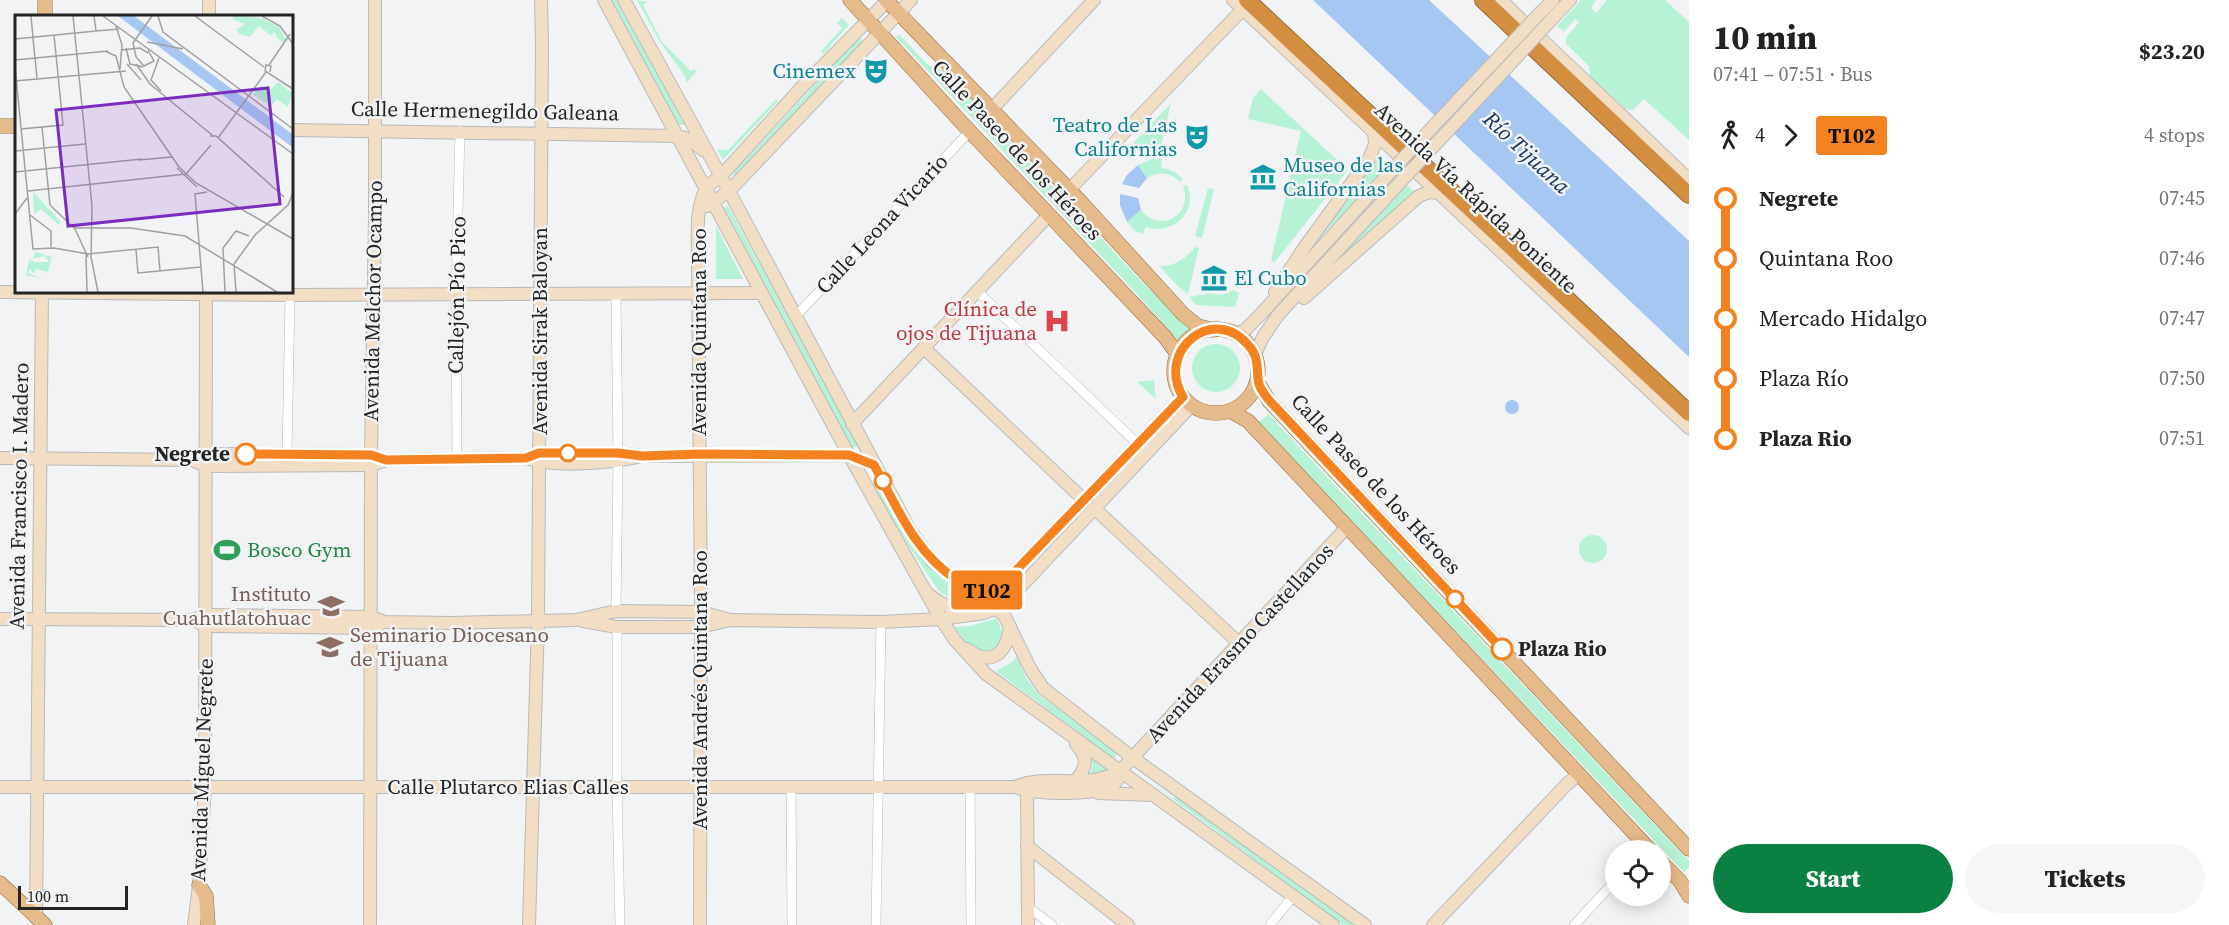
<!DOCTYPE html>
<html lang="en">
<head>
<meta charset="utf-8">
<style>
	body { margin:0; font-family:"Source Serif 4",serif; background:#f6f6f6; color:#222; height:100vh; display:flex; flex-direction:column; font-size:22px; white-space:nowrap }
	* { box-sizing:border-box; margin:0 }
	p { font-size:20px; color:#767676 }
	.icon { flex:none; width:33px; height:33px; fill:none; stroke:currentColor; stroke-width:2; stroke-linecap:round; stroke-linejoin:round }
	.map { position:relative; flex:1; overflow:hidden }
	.drawer { display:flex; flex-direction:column; background:#fff; width:540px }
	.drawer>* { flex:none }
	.badge { padding:0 12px; border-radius:4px; font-size:21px; line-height:39px }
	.buttons { position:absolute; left:1605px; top:840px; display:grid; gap:12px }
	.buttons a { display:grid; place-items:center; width:66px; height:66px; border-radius:50%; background:#fff; box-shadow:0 3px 15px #0003; font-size:30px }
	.scale { position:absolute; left:18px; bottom:15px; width:110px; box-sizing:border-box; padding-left:6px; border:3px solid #242425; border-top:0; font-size:16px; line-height:21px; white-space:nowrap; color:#242425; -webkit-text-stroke:4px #f2f3f5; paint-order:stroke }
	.map>.badge { position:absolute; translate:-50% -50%; box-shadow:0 0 0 3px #fff }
	.legs { display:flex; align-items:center; gap:9px; height:66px; padding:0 24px; font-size:20px }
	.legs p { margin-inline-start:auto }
	.summary { display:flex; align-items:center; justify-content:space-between; height:102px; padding:0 24px }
	h1 { font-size:33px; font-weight:800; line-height:45px }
	.action { display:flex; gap:12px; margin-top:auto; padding:12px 24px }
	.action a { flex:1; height:69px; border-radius:36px; background:#0b8043; color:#fff; font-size:24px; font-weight:800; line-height:69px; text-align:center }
	.action a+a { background:#f6f6f6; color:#222 }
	ul { padding:0 24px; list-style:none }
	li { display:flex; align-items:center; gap:21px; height:60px; font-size:22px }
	li i { display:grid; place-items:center; width:9px; height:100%; margin:0 8px; background:currentColor }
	li i::after { content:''; width:15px; height:15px; margin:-8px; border:4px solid; border-radius:50%; background:#fff }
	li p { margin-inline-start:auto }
	li:first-child i { background:linear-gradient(#0000 50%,currentColor 0) }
	li:last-child i { background:linear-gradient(currentColor 50%,#0000 0) }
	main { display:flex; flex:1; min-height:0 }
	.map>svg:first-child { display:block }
	.green { fill:#b6f3d6 }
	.water { fill:#a6c7f2 }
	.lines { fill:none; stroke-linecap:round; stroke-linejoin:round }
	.street-casing { stroke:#b8babb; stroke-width:10 }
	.secondary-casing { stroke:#b8babb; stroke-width:14 }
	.primary-casing { stroke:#966936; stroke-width:15 }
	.highway-casing { stroke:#966936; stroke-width:18 }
	.street { stroke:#fff; stroke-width:9 }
	.secondary { stroke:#f2ddc5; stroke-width:12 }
	.primary { stroke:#e5bb8c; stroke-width:14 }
	.highway { stroke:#d48e3f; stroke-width:16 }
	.secondary-bridge-casing { stroke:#b8babb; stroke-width:14; stroke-linecap:butt }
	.secondary-bridge { stroke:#f2ddc5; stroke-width:12 }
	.line-1-casing { stroke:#fff; stroke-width:14 }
	.line-1 { stroke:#f58220; stroke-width:9 }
	.stop-1-dot { fill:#fff; stroke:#f58220; stroke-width:3 }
	.labels { text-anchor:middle; stroke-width:5; stroke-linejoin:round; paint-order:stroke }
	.culture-label { font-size:21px; fill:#0d838f; stroke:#f2f3f5; text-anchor:end }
	.street-label { font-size:21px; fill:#242425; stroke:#f2f3f5 }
	.health-label { font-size:21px; fill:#be3a42; stroke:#f2f3f5; text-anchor:end }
	.stop-label { font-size:21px; font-weight:bold; fill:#242425; stroke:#f2f3f5; text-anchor:end }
	.leisure-label { font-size:21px; fill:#27864d; stroke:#f2f3f5; text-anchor:start }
	.education-label { font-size:21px; fill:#785e54; stroke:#f2f3f5; text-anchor:end }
	.water-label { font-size:22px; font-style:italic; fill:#123562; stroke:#f2f3f5 }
	.inset-road { fill:none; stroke:#a0a0a2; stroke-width:1.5 }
	.view { fill:#7b2cbf; fill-opacity:0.15; stroke:#7b2cbf; stroke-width:3 }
	.inset-edge { fill:none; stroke:#242425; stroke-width:3 }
</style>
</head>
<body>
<main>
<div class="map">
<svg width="1689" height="925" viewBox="0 0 1689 925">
	<rect width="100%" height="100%" fill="#f2f3f5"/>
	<g class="green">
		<path d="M612,0h6l67,125h-7z"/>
		<path d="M637,0l10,2 -4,3 19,37 29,29 3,-2 3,2 -11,12 -1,-7 -25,-34z"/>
		<path d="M1581,0h15l-5,8 5,5 11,-13h58l24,22v118l-45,-41 -11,11 -7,-1 -36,-33 -1,-10 -23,-22v-6l13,-16 -4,-3 -11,13 -7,-6z"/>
		<path d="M842,18l7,7 -26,29 -2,-3 21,-23 -5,-5z"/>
		<path d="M899,34l29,31 16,6 202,215 46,44 -13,12 -42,-48 -241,-257z"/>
		<path d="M859,37l4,4 -128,136 -3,-3z"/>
		<path d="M1261,89l87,81 -74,93 -3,-3 30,-129 -53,-12 5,-21z"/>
		<path d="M776,99l2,2 -55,59 -6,-11 11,1z"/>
		<path d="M1171,103l-10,43h-21l-17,8z"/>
		<path d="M1162,158l-1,9 14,5 8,7 -3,3c-10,-10 -21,-11 -33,-4l-9,-13 14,-6z"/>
		<path d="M1378,158l10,9 -79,82z"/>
		<path d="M1187,185c12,27 -14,51 -41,42l-3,7 -8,-3 -8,-9 14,-12c19,24 53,5 42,-24z"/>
		<path d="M1407,185l8,7 -84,75 -1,-1z"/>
		<path d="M1208,188l6,1 -12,49 -7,-2z"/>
		<path d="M728,206l131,241h-10l-125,-239z"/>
		<path d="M716,226l27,53h-27z"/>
		<path d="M1195,247l4,1 -11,46 -6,-4 -23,-24c15,1 26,-7 36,-19z"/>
		<path d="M1233,290l6,3 -4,14 -39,-2 -7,-8 20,-4 13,2z"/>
		<circle cx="1216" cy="368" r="24"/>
		<path d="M1154,380l2,19 -19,-17z"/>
		<path d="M1268,414l421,447v6l-5,5 -426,-449z"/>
		<path d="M873,486c20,14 36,59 56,81 14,15 37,26 54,38 -18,2 -32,-4 -45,-15l-47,-71z"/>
		<circle cx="1593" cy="549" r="14"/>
		<path d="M997,618l5,14 -1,14c-23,12 -34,-2 -47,-19l16,-1z"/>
		<path d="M1017,656l9,22 12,16 79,58 -1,5 -3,1 -117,-87 16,-9z"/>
		<path d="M1090,756l18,13 -18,7 3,-11z"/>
		<path d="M1142,776l31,22h8l177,127h-15z"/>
	</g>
	<g class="water">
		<path d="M1313,0h116l260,241v116z"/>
		<path d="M1138,165l9,13 -8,10 -17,-4 5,-9z"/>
		<path d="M1120,194l18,4 3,12 -14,12 -7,-17z"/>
		<circle cx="1512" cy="407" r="7"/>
	</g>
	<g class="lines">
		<g class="street-casing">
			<g id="street">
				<path d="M977,291l160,152"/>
				<path d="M616,295l2,158"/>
				<path d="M795,317l175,-186"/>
				<path d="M287,454l3,-159"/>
				<path d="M457,459l-1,-164 4,-164"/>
				<path d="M616,611l2,-149"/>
				<path d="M617,627v160l3,138"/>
				<path d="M791,787l1,138"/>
				<path d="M970,787l1,138"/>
				<path d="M1028,907l24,18"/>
				<path d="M876,925l5,-303"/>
				<path d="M1270,925l23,-29"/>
				<path d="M1574,925l42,-45"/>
			</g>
		</g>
		<g class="secondary-casing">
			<g id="secondary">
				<path d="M604,0l245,455 92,164 13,20 32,35 347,251"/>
				<path d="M624,0l105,191 181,339 23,32 71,53 27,55 12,18 90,70 232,167"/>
				<path d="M1233,0l456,428"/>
				<path d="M1501,0c62,61 126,119 188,180"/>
				<path d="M1541,12l12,-12"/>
				<path d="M209,16v-16"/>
				<path d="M1551,20l19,-20"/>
				<path d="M992,109l102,-109"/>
				<path d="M291,130l387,6 11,3 14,11"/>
				<path d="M1069,190l174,-181"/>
				<path d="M707,206l22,-15 182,-191"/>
				<path d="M0,292l290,3 471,-2"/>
				<path d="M1275,292l29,-44 65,-89 6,-15 -1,-12"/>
				<path d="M1304,298l115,-102 10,-4 9,1"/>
				<path d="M1235,334l10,-4 15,-15 133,-146"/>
				<path d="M924,348l160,152"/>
				<path d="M1255,354l8,-17 15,-22 127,-138"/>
				<path d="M852,424l197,-209"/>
				<path d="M533,456l6,-3h79l24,3 207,-1 25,10"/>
				<path d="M199,457l7,-3 165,1 7,3"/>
				<path d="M0,458l192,2 14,6 165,-1 15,-5 140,-2c29,10 86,5 116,-2"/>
				<path d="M1095,509l145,135"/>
				<path d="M971,588c14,3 22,2 33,-5l179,-186"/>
				<path d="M928,594l11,8 29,13"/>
				<path d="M0,619l192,1 15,-5 165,2 13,5 66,1 125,-3 40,-9 85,1 29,8"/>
				<path d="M583,621l34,6h84l29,-7 151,2 60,-3 43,-6 13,-5 14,-11 181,-192"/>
				<path d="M199,623l8,3 165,2 7,-3"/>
				<path d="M967,649c25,19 40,4 43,-23"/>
				<path d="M1074,782c13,-13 15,-24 2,-38"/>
				<path d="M1027,783l1,142"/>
				<path d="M0,787h1015c19,7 82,10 99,-3 4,-3 5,-8 6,-13"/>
				<path d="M1015,787c34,-15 67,5 105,-16l227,-244"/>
				<path d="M1098,793l54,2"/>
				<path d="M1027,846l101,79"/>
				<path d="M36,918l6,-627"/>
				<path d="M194,925l5,-40 6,-98 1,-496"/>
				<path d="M370,925l1,-470 4,-239v-216"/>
				<path d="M529,925l9,-304 4,-578 -1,-43"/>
				<path d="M700,925l1,-313 -3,-354c0,-22 -3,-49 8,-69 2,-5 10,-9 15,-13l80,-88 87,-88"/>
				<path d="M1433,925l134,-141 11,-9"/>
			</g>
		</g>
		<g class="primary-casing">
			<g id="primary">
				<path d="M850,0l111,122 204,215 13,18"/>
				<path d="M886,0l194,201 103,113 15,12 15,4"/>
				<path d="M45,16v-16"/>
				<path d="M0,126h16"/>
				<circle cx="1216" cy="371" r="42"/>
				<path d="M1257,381l12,20 420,448"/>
				<path d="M1230,411l18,10 402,429"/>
				<path d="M1660,861l20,20 9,15"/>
				<path d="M0,883l45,42"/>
				<path d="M199,885l7,11 2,29"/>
			</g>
		</g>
		<g class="highway-casing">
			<g id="highway">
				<path d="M1247,0l442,413"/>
				<path d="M1483,0l206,195"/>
			</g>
		</g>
		<use href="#street" class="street"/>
		<use href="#secondary" class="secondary"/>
		<use href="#primary" class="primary"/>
		<use href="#highway" class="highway"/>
		<g class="secondary-bridge-casing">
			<g id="secondary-bridge">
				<path d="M1393,169l148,-157"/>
				<path d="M1405,177l146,-157"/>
			</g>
		</g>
		<use href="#secondary-bridge" class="secondary-bridge"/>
	</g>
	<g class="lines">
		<g class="line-1-casing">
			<path id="line-1" d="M246,454l125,1 15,5 140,-2 13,-5h79l24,3 58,-2 149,1 25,10c23,42 41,88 83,115 16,10 31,14 47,3l179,-186c-28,-47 31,-93 65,-52 10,10 9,21 10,34 0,7 6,15 10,20l234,250"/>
		</g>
		<use href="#line-1" class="line-1"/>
	</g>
	<defs>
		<g id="theatre-bare" transform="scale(2.07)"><path d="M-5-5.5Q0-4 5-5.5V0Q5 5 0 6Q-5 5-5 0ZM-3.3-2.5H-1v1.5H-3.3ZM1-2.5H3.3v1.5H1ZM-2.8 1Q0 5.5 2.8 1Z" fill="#0f9aa8" stroke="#f2f3f5" stroke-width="2.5" paint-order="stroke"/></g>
		<g id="museum-bare" transform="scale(2.07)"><path d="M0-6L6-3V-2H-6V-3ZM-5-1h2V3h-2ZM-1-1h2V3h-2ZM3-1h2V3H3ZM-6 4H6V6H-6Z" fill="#0f9aa8" stroke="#f2f3f5" stroke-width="2.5" paint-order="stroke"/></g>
		<g id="hospital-bare" transform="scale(2.07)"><path d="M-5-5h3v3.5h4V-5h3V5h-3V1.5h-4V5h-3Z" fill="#e0444e" stroke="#f2f3f5" stroke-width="2.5" paint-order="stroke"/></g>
		<g id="stadium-bare" transform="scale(2.07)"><path d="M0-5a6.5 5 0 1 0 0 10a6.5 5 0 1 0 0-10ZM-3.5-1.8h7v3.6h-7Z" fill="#2e9e5b" stroke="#f2f3f5" stroke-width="2.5" paint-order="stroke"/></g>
		<g id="university-bare" transform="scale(2.07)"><path d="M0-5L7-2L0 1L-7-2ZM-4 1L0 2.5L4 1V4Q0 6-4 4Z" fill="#8d6e63" stroke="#f2f3f5" stroke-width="2.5" paint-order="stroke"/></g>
	</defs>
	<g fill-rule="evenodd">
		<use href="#theatre-bare" x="876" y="71"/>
		<use href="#theatre-bare" x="1197" y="137"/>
		<use href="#museum-bare" x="1263" y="177"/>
		<use href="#museum-bare" x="1214" y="278"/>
		<use href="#hospital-bare" x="1057" y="321"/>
		<use href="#stadium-bare" x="227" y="550"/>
		<use href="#university-bare" x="331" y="606"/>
		<use href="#university-bare" x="330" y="647"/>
	</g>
	<g class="stop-1-dot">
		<circle cx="568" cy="453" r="8"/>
		<circle cx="246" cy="454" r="10"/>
		<circle cx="883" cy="481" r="8"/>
		<circle cx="1455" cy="599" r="8"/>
		<circle cx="1502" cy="649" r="10"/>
	</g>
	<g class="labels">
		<g class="culture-label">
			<text x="856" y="78">Cinemex</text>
			<text x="1177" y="132">Teatro de Las<tspan x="1177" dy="24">Californias</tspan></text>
			<text x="1283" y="172" text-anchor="start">Museo de las<tspan x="1283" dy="24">Californias</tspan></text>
			<text x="1234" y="285" text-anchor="start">El Cubo</text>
		</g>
		<g class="street-label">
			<text transform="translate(485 111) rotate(1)" y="7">Calle Hermenegildo Galeana</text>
			<text transform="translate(1017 150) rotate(47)" y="7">Calle Paseo de los Héroes</text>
			<text transform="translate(1476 198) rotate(43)" y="7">Avenida Vía Rápida Poniente</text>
			<text transform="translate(882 224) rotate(-47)" y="7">Calle Leona Vicario</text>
			<text transform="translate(457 295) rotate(-89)" y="7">Callejón Pío Pico</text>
			<text transform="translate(373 301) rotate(-89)" y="7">Avenida Melchor Ocampo</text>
			<text transform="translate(540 331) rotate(-90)" y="7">Avenida Sirak Baloyan</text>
			<text transform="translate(699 332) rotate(-90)" y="7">Avenida Quintana Roo</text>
			<text transform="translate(1376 484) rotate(47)" y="7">Calle Paseo de los Héroes</text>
			<text transform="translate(19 496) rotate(-89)" y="7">Avenida Francisco I. Madero</text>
			<text transform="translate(1240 643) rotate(-47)" y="7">Avenida Erasmo Castellanos</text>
			<text transform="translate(700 690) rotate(-90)" y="7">Avenida Andrés Quintana Roo</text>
			<text transform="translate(202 770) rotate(-88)" y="7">Avenida Miguel Negrete</text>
			<text x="508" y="794">Calle Plutarco Elias Calles</text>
		</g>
		<g class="health-label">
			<text x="1037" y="316">Clínica de<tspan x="1037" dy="24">ojos de Tijuana</tspan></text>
		</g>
		<g class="stop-label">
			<text x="230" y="461">Negrete</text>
			<text x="1518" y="656" text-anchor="start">Plaza Rio</text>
		</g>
		<g class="leisure-label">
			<text x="247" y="557">Bosco Gym</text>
		</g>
		<g class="education-label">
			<text x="311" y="601">Instituto<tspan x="311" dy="24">Cuahutlatohuac</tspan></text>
			<text x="350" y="642" text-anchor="start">Seminario Diocesano<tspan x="350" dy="24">de Tijuana</tspan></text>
		</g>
		<g class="water-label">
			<text transform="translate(1527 152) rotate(43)" y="8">Río Tijuana</text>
		</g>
	</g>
	<g transform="translate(15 15)">
		<rect width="278" height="278" fill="#f2f3f5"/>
		<path d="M219,1l28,2 17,9 7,13 -2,3 -6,-4 -4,-7 -3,4 -12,-10 -9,11 -10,-3 -4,-4 9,-6 -13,-5zM263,67l14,11 -4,14 -11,-8 -6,7 -18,-11 8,-10 8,6zM18,177l28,30 -2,3 -18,-16 -7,5zM20,237l17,5 -4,15 -12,-3 -2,5 -4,-5 -2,4 15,6 -17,-4 3,-15 5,1v4l1,-3h14l-5,-6 -11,3z" fill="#b6f3d6"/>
		<path d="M103,1h16l158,118v13z" fill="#a6c7f2"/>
		<path class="inset-road" d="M16,1l4,43M58,1l19,190 -1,51 7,35M79,1l2,15 23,-2M88,1l190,138M143,1l5,16 130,97M180,1l69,51M247,1l18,10 13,18M101,11l6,19 -2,24M0,24l81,-8M132,27l36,7M111,33l4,16 13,3M106,35l19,-2 8,5M133,35l6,11 -10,5 -8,-9 -3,-14 19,-27M90,36l11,5 8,31 55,80 17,16 97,56M20,42l2,21M144,43l-8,22 10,11M0,45l93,-9M112,49l14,16M121,49l14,20 62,51M254,50l21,-31M0,52l18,182 21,-1 34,6 70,-7 2,24M255,57l1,-6 -5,-1 -1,6 28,18M0,66l111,-10M27,112l8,78 24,23h57l54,8 92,56M6,114l42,-4 -9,-90M195,121h6l68,61M203,123l48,-66M0,136l70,-7M124,145l33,-3M162,153l20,19M0,157l127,-13M13,176l158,-17 25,-29M0,199l12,-16M15,200l21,16v16M59,212l14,30M121,235l2,23 63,-6M71,239l1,38M188,277l-8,-98 12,-2M210,277l-2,-44 13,-17 13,5M221,277l-2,-28 21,-29 33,-30 5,-12"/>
		<path class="view" d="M253,73l12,116 -212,22 -12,-116z"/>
		<rect width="278" height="278" class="inset-edge"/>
	</g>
</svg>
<div class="buttons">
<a><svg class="icon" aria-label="locate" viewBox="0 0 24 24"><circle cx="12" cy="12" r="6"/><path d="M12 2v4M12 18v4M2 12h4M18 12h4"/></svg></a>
</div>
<div class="scale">100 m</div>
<b class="badge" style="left:987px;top:590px;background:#f58220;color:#111">T102</b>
</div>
<section class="drawer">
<div class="summary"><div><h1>10 min</h1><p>07:41 – 07:51 · Bus</p></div><b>$23.20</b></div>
<div class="legs"><svg class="icon" aria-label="walk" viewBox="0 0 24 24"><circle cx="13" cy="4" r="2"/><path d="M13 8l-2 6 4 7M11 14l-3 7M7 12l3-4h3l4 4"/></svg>4<svg class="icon" aria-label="forward" viewBox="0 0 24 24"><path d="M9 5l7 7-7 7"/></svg><b class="badge" style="background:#f58220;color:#111">T102</b><p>4 stops</p></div>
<ul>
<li><i style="color:#f58220"></i><b>Negrete</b><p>07:45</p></li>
<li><i style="color:#f58220"></i><span>Quintana Roo</span><p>07:46</p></li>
<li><i style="color:#f58220"></i><span>Mercado Hidalgo</span><p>07:47</p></li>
<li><i style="color:#f58220"></i><span>Plaza Río</span><p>07:50</p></li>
<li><i style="color:#f58220"></i><b>Plaza Rio</b><p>07:51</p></li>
</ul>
<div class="action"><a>Start</a><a>Tickets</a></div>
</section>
</main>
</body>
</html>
